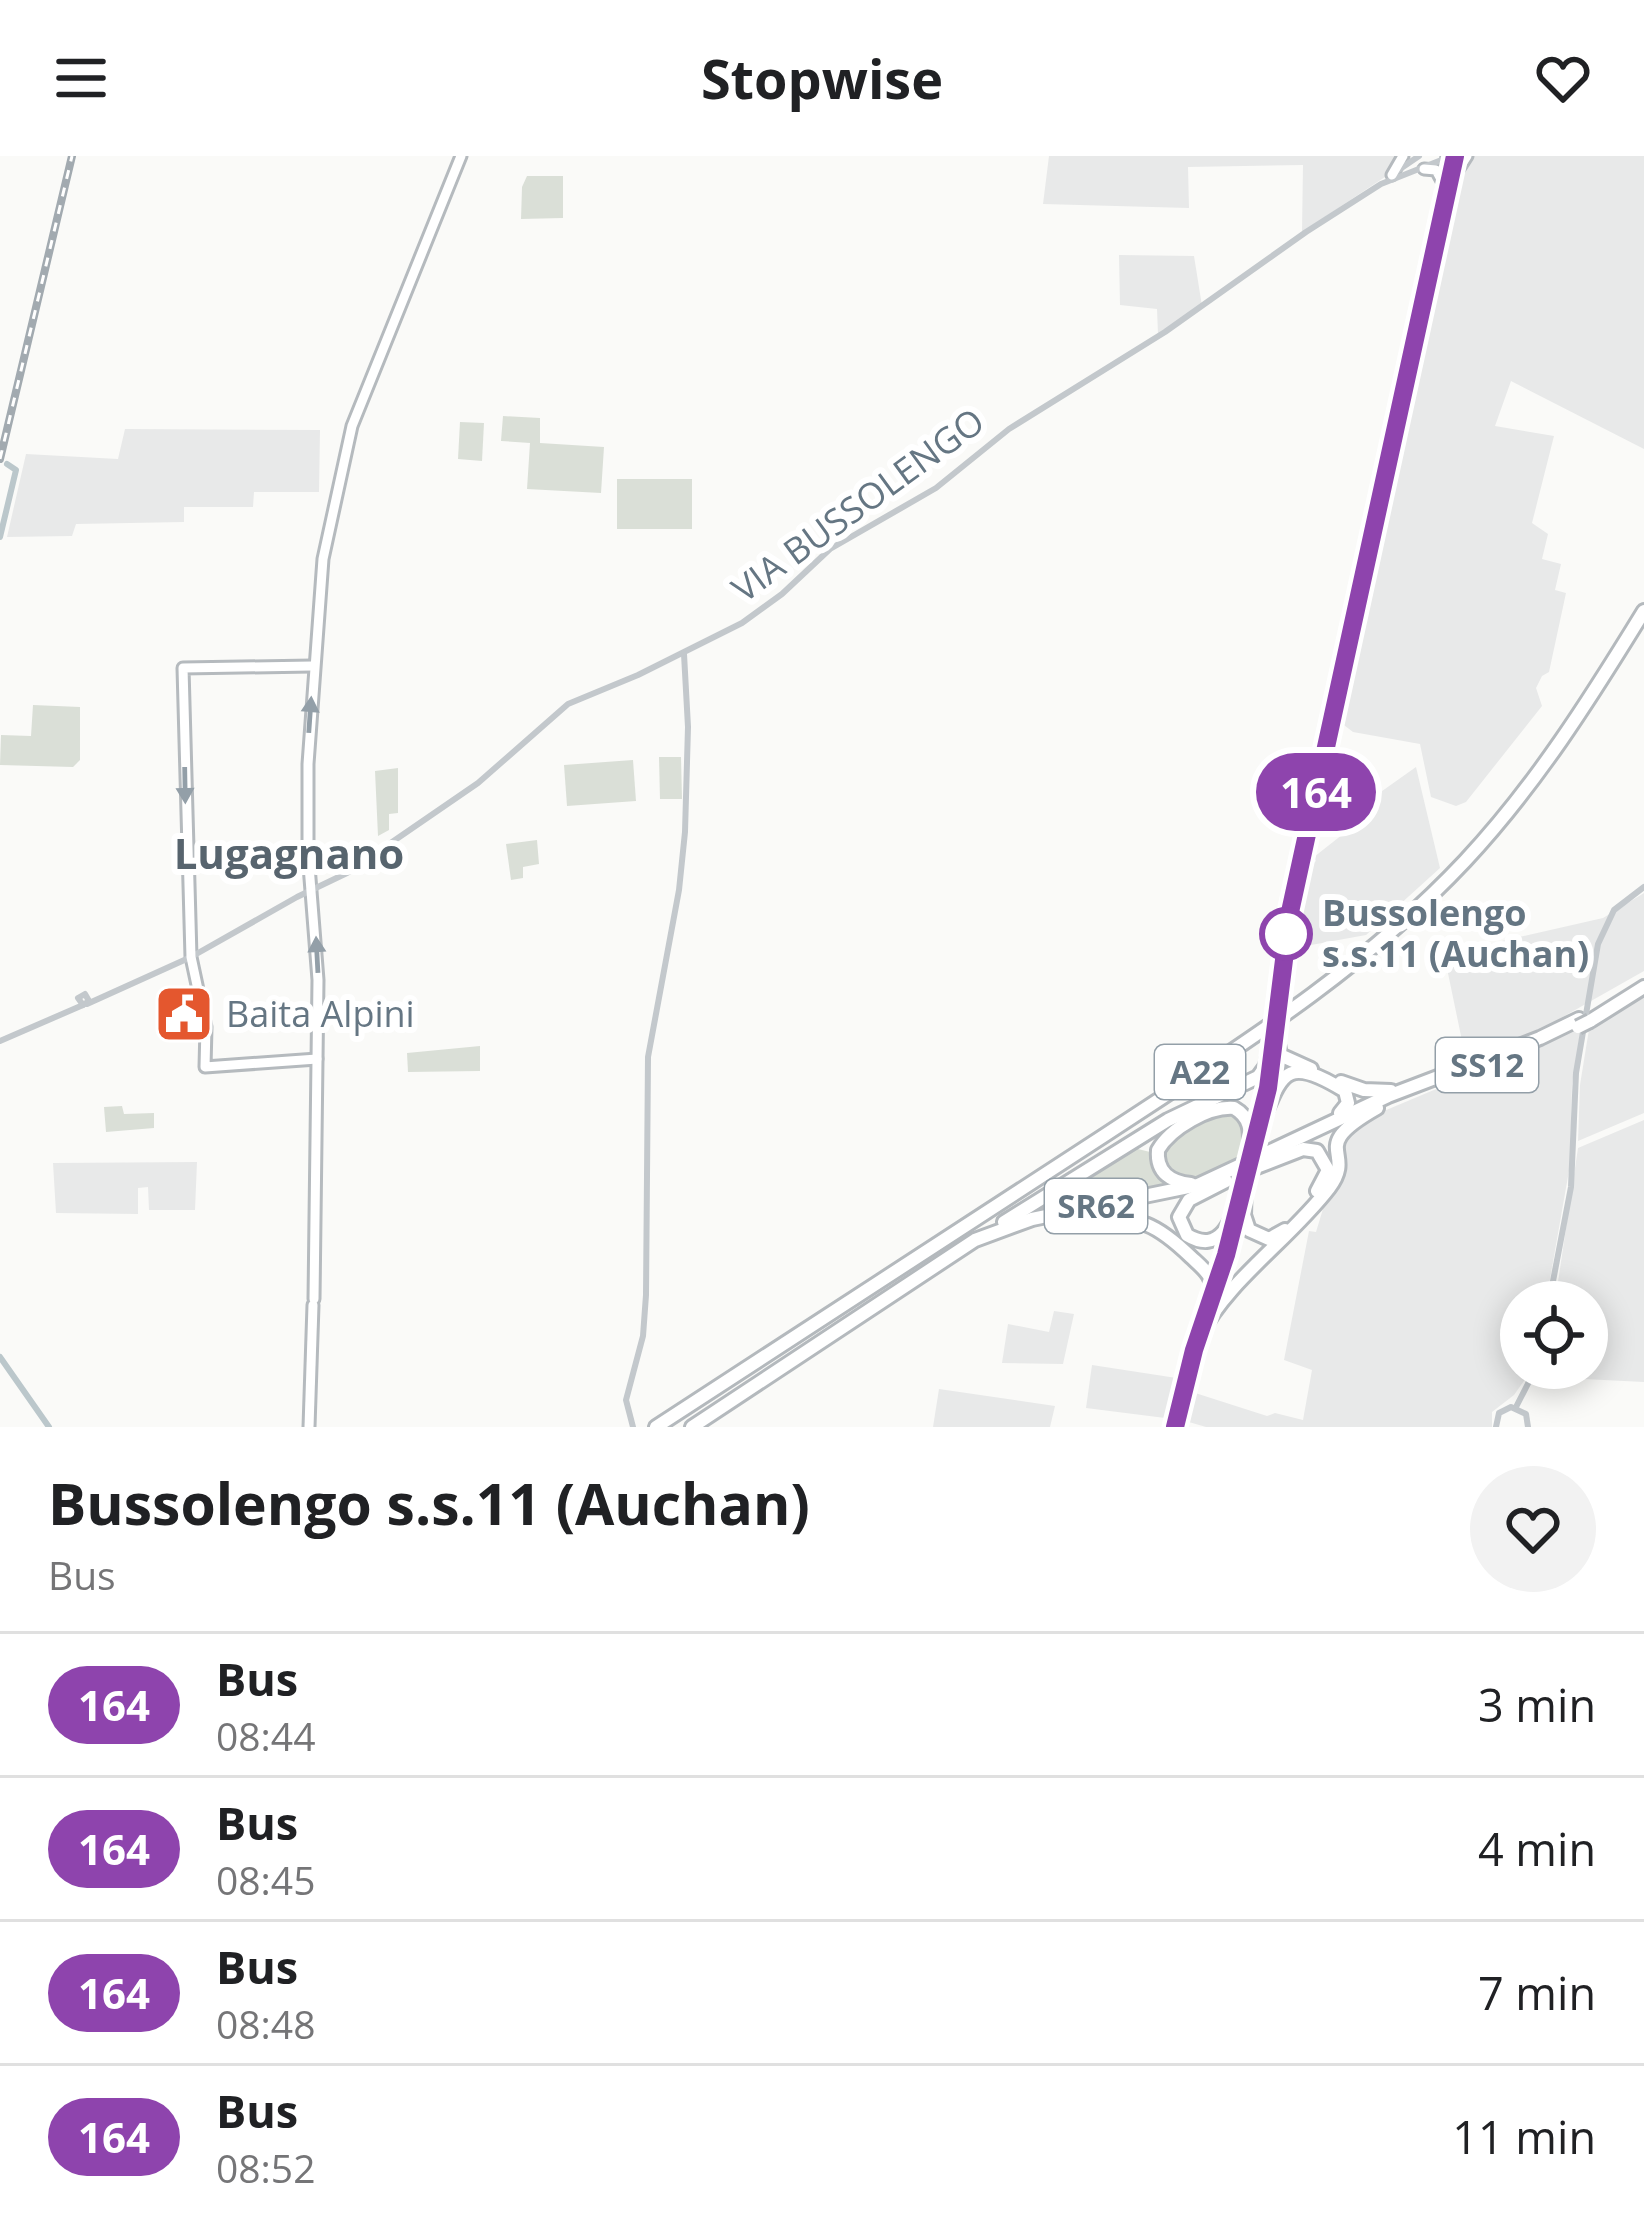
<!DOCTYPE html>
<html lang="it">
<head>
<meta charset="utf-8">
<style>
	body { margin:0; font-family:"Open Sans",sans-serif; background:#f2f2f2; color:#202124; height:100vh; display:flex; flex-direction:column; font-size:45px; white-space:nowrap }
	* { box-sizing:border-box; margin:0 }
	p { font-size:39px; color:#757577 }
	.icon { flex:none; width:66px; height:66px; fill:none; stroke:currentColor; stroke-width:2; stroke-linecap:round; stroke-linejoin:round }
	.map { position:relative; height:1271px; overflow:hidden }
	.drawer { display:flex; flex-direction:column; background:#fff; flex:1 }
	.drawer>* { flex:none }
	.badge { padding:0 24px; border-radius:39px; font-size:42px; line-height:78px }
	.controls { position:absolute; left:1500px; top:1125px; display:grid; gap:24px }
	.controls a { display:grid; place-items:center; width:108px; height:108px; border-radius:50%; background:#fff; box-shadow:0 6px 30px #0003; font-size:60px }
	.map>.badge { position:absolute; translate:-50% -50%; box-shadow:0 0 0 6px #fff }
	.round { display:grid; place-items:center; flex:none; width:126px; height:126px; border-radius:63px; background:#f2f2f2 }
	.summary { display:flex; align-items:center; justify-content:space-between; height:204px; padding:0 48px }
	h1 { font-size:57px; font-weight:700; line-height:90px }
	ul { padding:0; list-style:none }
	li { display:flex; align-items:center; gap:36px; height:144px; padding:0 48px; border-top:3px solid #e0e0e0 }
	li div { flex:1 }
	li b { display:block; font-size:45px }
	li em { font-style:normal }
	li .badge { min-width:132px; font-weight:700; text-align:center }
	header { display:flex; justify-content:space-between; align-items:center; height:156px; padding:0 48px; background:#fff; font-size:54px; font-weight:700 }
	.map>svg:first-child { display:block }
	.built { fill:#e8e9e9 }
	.green { fill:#dadfd7 }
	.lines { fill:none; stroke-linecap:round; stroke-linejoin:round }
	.canal { stroke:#bbc7cb; stroke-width:6 }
	.major-casing { stroke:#b5babe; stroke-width:15 }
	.highway-casing { stroke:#b4b9bd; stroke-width:18 }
	.minor { stroke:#c3c8cc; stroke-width:6 }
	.major { stroke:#fff; stroke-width:9 }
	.highway { stroke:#fff; stroke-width:12 }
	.rail-casing { stroke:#a2aab0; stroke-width:8 }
	.rail { stroke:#fff; stroke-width:3; stroke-dasharray:9; stroke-linecap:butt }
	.major-bridge-casing { stroke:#b5babe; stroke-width:15; stroke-linecap:butt }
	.highway-bridge-casing { stroke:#b4b9bd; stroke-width:18; stroke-linecap:butt }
	.major-bridge { stroke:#fff; stroke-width:9 }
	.highway-bridge { stroke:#fff; stroke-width:12 }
	.oneway { fill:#939fa8 }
	.line-casing { stroke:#fff; stroke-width:27 }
	.line { stroke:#8e44ad; stroke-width:18 }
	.stop-dot { fill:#fff; stroke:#8e44ad; stroke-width:6 }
	.labels { text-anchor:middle; stroke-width:12; stroke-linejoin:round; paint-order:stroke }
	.shield { fill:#fff; stroke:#939fa8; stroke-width:3 }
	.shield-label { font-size:33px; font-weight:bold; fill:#657683 }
	.street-label { font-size:36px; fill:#657683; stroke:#fff }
	.stop-label { font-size:36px; font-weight:bold; fill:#657683; stroke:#fff; text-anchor:start }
	.poi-label { font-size:36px; fill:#657683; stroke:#fff; text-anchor:start }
	.quarter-label { font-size:42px; font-weight:bold; fill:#57646e; stroke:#fff }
</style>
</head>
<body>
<header><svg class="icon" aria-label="menu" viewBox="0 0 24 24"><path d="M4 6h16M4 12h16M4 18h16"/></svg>Stopwise<svg class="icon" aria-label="heart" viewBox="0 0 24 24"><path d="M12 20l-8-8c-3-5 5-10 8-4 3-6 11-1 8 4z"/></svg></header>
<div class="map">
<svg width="1644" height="1271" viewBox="0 0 1644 1271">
	<rect width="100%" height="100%" fill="#fafaf8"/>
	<g class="built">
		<path d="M1049,0h350l-11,19 -86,57 1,-67 -115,2 1,41 -146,-4z"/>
		<path d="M1458,0h186v293l-133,-68 -16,45 59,10 -22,87 16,11 -6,25 19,5 -6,26 11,3 -17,79 -7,4 -6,12 6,18 -76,96 -10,4 -25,-9 -11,-53 -67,-12 -13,-10 -1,-9z"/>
		<path d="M1119,99l75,1 8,50 -44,28 -1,-25 -37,-4z"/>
		<path d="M125,273l195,1 -1,62h-65l-1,15h-69v15l-108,2 -4,12 -65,1 19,-83 92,5z"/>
		<path d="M1416,611l24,101 -74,67 -77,14 15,-78 12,-10 -2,-4 38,-30 9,-21z"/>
		<path d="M1644,737v78l-106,60 -72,29 -22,-106 159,-36z"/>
		<path d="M1644,835v122l-66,28 2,-56 10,-62z"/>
		<path d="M1581,872l-9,56 -2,81 -24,137h-25v66h12l-19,27 -22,17v15h-286l-24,-7 7,-29 78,25 8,-3 28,7 9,-50 -28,-10 25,-129 7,1 30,-99 26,-17z"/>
		<path d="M1644,964v262l-101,-5 1,-9h43v-66h-32l23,-154z"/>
		<path d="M197,1006l-2,48h-46l-1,-23 -10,1v26l-82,-1 -3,-50z"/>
		<path d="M1054,1155l20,3 -11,50 -61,-1 6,-39 41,8z"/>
		<path d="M1092,1209l91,14 -10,40 -87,-11z"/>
		<path d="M939,1233l116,17 -5,21h-117z"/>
	</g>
	<g class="green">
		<path d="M527,20h36v42l-42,1 1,-32z"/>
		<path d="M503,260l37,2v25l64,4 -3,46 -74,-4 3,-46 -29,-2z"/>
		<path d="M460,266l24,1 -2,38 -24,-2z"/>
		<rect x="617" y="323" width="75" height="50"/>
		<path d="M33,549l47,2v53l-7,7 -73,-2 1,-30 30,1z"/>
		<path d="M659,601h22l1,42h-22z"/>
		<path d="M633,604l3,41 -69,5 -3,-41z"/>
		<path d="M398,612v45l-9,1v16l-11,6 -3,-65z"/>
		<path d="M537,684l2,24 -16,3v11l-12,2 -5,-36z"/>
		<path d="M480,890v25l-72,1 -1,-19z"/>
		<path d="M122,950l2,8 30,-1v15l-48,4 -2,-25z"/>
		<path d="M1226,952l21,14 -3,41 -54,18 -25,-10 -2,-26 7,-8z"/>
		<path d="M1130,991l24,6 2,12 16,25 -135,24 -2,-7z"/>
	</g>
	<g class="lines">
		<g class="canal">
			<path d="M0,381l16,-67 -9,-6"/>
			<path d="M0,1201l49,70"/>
		</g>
		<g class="major-casing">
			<g id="major">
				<path d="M1424,13l12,1 6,11"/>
				<path d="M1456,17l11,-17"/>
				<path d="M1392,19l11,-19"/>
				<path d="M1440,48l7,-48"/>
				<path d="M312,510l-129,2 8,289 15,70 -1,40 112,-8"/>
				<path d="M1278,851l12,-95 165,-756"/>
				<path d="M1263,951l9,-48"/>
				<path d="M314,1143l4,-319 -10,-127v-89l15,-205 29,-133 109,-270"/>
				<path d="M1206,1162l29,-99"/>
				<path d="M309,1271l4,-122"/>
				<path d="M1175,1271l25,-93"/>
			</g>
		</g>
		<g class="highway-casing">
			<g id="highway">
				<path d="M1590,865l54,-34"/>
				<path d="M1277,883l3,16 31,14"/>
				<path d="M1341,926l23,8 27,1"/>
				<path d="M1258,974c24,-54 24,-78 87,-39l3,12 -8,10"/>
				<path d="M1254,1012l49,-19 14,2 11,19 -11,21"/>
				<path d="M1245,1021l-1,38 5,15 20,9 16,-9"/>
				<path d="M1226,1025l-37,19 -10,17 8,18c33,20 45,-14 54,-40"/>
				<path d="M1191,1028c-20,-2 -35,-11 -33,-34 13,-22 51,-44 76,-42 21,12 15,30 16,51"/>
				<path d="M1070,1061c62,7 70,-9 121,40 14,13 23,19 22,39"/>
				<path d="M1004,1066l164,-102 90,-43 8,-11 6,-27"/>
				<path d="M1200,1179c28,-55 90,-96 129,-147 29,-38 -24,-39 48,-80"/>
				<path d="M656,1271c150,-97 299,-195 449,-292 126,-83 256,-163 360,-274 71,-76 125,-162 179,-250"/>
				<path d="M692,1271l283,-187 57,-21 166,-34 190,-89 152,-58 39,-19"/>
			</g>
		</g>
		<g class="minor">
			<path d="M1397,15l22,-15"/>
			<path d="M85,838l4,7 -6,4 -5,-7z"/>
			<path d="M87,848l104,-47 106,-60 50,-24 131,-90 90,-79 70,-29 104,-52 40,-29 48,-45 106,-61 73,-59 156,-97 141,-100 75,-48 63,-25"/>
			<path d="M0,885l83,-36"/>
			<path d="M1549,1146l22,-115 5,-114 22,-129 16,-34 30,-23"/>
			<path d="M1516,1251l20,-39"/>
			<path d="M633,1271l-7,-27 17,-64 3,-41 2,-238 31,-167 6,-58 3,-105 -4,-73"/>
			<path d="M1496,1271l3,-14 12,-6 15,7 2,13"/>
		</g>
		<use href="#major" class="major"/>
		<use href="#highway" class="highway"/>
		<g class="rail-casing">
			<path id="rail" d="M0,303l72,-303"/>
		</g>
		<use href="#rail" class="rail"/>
		<g class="major-bridge-casing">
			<g id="major-bridge">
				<path d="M1275,875l3,-24"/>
				<path d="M1245,1021l5,-18"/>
			</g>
		</g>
		<g class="highway-bridge-casing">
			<g id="highway-bridge">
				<path d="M1578,871l12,-6"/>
				<path d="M1272,883l4,-14"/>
			</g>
		</g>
		<use href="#major-bridge" class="major-bridge"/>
		<use href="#highway-bridge" class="highway-bridge"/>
	</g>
	<defs><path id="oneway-solid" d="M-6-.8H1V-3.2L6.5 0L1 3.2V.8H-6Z" transform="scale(3)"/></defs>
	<g class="oneway">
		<use href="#oneway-solid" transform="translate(310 559) rotate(-86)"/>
		<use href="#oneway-solid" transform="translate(185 629) rotate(89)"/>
		<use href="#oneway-solid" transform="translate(317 799) rotate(-93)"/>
	</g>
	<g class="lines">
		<g class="line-casing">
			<path id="line" d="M1175,1271l19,-77 32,-95 42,-167 22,-176 165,-756"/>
		</g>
		<use href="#line" class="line"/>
	</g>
	<defs>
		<g id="civic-square" transform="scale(3)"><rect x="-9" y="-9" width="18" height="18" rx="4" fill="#e4572e" stroke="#fff"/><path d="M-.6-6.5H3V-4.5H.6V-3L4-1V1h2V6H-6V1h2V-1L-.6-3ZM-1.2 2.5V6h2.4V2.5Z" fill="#fff"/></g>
	</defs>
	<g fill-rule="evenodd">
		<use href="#civic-square" x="184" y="858"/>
	</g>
	<circle class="stop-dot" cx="1286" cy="778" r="24"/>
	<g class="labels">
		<g class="shield">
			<rect x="1436" y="882" width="102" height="54" rx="9"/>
			<rect x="1155" y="889" width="90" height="54" rx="9"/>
			<rect x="1045" y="1023" width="102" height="54" rx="9"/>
		</g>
		<g class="shield-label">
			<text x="1487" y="921">SS12</text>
			<text x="1200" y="928">A22</text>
			<text x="1096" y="1062">SR62</text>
		</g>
		<g class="street-label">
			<text transform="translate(858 349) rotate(-36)" y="13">VIA BUSSOLENGO</text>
		</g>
		<g class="stop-label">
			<text x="1322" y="770">Bussolengo<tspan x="1322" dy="41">s.s.11 (Auchan)</tspan></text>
		</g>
		<g class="poi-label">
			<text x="226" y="871">Baita Alpini</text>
		</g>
		<g class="quarter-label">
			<text x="289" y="713">Lugagnano</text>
		</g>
	</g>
</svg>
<div class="controls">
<a><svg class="icon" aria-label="locate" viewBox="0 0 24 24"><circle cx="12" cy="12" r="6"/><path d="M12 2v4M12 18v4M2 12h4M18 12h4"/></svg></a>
</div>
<b class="badge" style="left:1316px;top:636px;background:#8e44ad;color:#fff">164</b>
</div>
<section class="drawer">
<div class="summary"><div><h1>Bussolengo s.s.11 (Auchan)</h1><p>Bus</p></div><a class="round"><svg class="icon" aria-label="heart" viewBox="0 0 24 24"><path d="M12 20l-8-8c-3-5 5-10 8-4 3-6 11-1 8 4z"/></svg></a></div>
<ul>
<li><span class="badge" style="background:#8e44ad;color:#fff">164</span><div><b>Bus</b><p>08:44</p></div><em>3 min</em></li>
<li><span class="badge" style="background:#8e44ad;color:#fff">164</span><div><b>Bus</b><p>08:45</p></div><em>4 min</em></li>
<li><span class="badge" style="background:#8e44ad;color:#fff">164</span><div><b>Bus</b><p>08:48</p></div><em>7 min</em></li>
<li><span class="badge" style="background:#8e44ad;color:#fff">164</span><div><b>Bus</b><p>08:52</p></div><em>11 min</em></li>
</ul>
</section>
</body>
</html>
